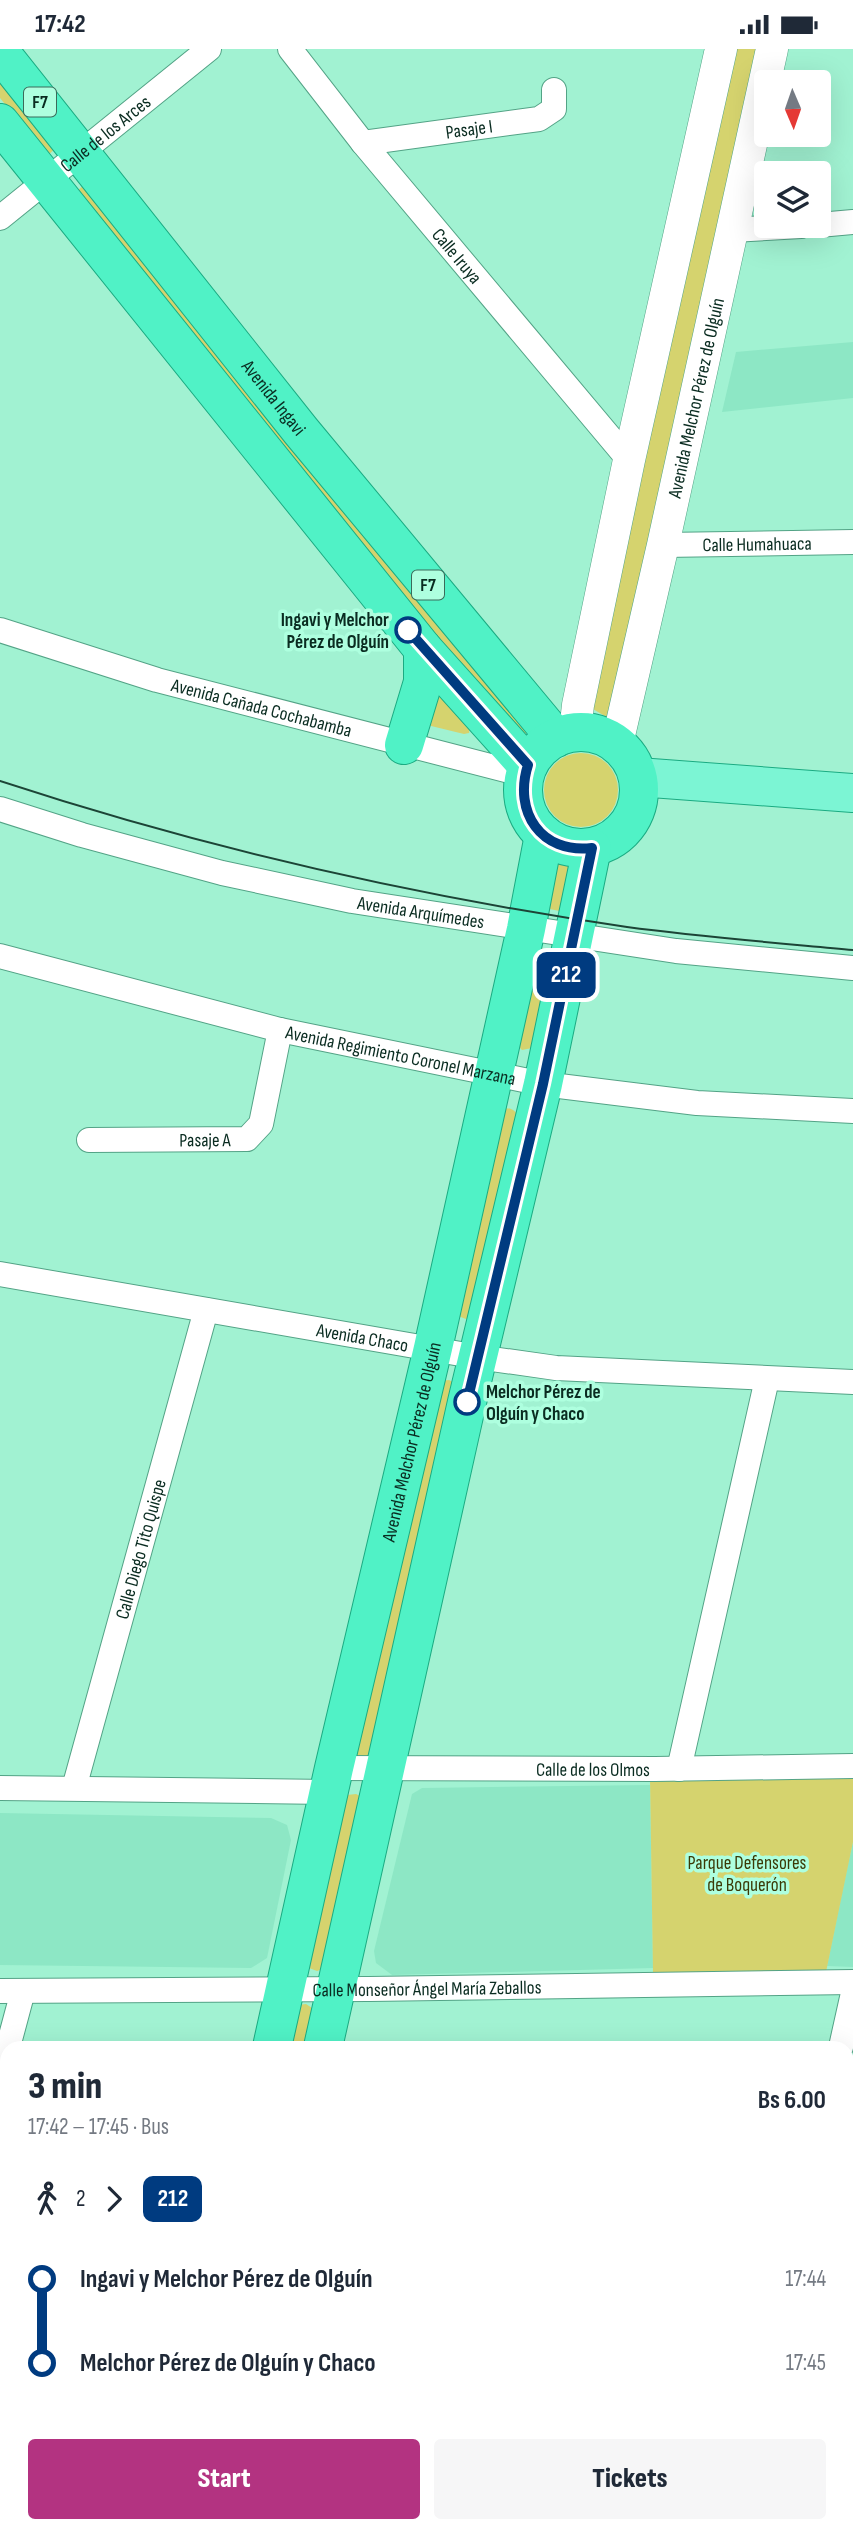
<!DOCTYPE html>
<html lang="en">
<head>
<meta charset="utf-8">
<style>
	body { margin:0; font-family:"Sofia Sans Condensed",sans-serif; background:#f6f6f7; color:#1f2937; height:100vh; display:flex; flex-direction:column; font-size:26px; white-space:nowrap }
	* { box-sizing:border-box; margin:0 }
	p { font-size:23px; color:#747a83 }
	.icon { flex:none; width:38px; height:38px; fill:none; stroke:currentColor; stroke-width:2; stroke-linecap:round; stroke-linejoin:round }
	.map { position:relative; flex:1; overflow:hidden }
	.side { position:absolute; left:0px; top:1992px; width:854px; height:492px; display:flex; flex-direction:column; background:#fff; border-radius:21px 21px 0 0; box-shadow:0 7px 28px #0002 }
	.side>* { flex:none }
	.badge { padding:0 14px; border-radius:10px; font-size:24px; line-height:46px }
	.needle { width:46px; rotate:178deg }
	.fabs { position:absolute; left:754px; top:21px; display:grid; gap:14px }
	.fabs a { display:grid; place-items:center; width:77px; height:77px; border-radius:7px; background:#fff; box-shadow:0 7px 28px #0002; font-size:35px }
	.map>.badge { position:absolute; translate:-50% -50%; box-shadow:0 0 0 4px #fff }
	.legs { display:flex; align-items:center; gap:10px; height:77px; padding:0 28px; font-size:23px }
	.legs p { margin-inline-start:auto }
	.headline { display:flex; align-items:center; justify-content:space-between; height:119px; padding:0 28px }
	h1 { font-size:38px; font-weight:800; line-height:52px }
	.button { display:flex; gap:14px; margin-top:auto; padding:14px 28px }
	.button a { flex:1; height:80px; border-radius:7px; background:#b33381; color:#fff; font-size:28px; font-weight:800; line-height:80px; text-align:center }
	.button a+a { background:#f6f6f7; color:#1f2937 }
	ul { padding:0 28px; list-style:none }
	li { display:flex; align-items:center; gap:24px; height:84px; font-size:26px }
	li i { display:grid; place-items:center; width:10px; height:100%; margin:0 9px; background:currentColor }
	li i::after { content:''; width:18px; height:18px; margin:-9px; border:5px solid; border-radius:50%; background:#fff }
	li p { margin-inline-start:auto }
	li:first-child i { background:linear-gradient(#0000 50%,currentColor 0) }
	li:last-child i { background:linear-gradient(currentColor 50%,#0000 0) }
	.status { display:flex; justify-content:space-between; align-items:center; height:49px; padding:0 35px; background:#fff; direction:ltr }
	.status svg { height:19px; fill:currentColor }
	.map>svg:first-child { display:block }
	.built { fill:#8de7c5 }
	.green { fill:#d5d36e }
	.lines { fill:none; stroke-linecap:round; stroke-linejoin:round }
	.minor-casing { stroke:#53a386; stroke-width:26 }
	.tertiary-casing { stroke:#53a386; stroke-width:33 }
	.secondary-casing { stroke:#53a386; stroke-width:37 }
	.primary-casing { stroke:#1bab82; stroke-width:40 }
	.trunk-casing { stroke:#1bab82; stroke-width:40 }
	.minor { stroke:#fff; stroke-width:24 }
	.tertiary { stroke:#fff; stroke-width:32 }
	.secondary { stroke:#bdfae9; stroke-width:35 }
	.primary { stroke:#7cf5d4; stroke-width:38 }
	.trunk { stroke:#50f2c6; stroke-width:38 }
	.tram { stroke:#1c4436; stroke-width:2 }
	.line-1-casing { stroke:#fff; stroke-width:16 }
	.line-1 { stroke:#003b80; stroke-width:10 }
	.stop-1-dot { fill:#fff; stroke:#003b80; stroke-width:3.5 }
	.labels { text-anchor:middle; stroke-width:7; stroke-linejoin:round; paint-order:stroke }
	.shield { fill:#aeffdf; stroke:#3b6b5a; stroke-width:2 }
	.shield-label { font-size:18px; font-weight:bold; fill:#0a2c21 }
	.street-label { font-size:19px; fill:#0a2c21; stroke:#aeffdf }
	.stop-label { font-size:19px; font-weight:bold; fill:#0a2c21; stroke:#aeffdf; text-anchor:end }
	.park-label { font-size:19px; fill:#3b3906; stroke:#aeffdf }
</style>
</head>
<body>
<div class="status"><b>17:42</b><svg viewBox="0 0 49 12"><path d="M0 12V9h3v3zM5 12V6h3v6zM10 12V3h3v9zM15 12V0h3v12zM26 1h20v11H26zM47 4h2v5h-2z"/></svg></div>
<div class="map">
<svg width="853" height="2483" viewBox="0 0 853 2483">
	<rect width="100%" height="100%" fill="#a1f2d2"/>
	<g class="built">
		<path d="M853,293v56l-131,14 14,-60z"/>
		<path d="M650,1736l3,183 -261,7 -16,-12 -2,-12 38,-157 10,-6z"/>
		<path d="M0,1764l271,5 16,7 4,15 -24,118 -16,10 -251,-3z"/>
		<path d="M853,1793v125l-26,-1 20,-97z"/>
	</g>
	<g class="green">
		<path d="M736,0h21l-147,670 -24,-14 55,-226z"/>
		<path d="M0,25l58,72 -11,10 -47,-58z"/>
		<path d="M85,135l453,543 -25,13 -437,-548z"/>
		<path d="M438,642l32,36 -1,6 -5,1 -37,-9z"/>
		<circle cx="581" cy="741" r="37"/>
		<path d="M561,810l8,2 5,9 -9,42 -21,-4 7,-44z"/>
		<path d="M534,898l21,4 -23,97 -10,2 -7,-7z"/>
		<path d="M501,1059c10,0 14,1 18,10l-46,199 -7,2 -8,-3z"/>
		<path d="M449,1331l6,3 -84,375 -14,-1 -4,-11 87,-365z"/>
		<path d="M853,1724v69l-27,130 -173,2 -3,-196z"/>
		<path d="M356,1745l6,3 -39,172 -6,2 -8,-3 38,-173z"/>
		<path d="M306,1955l6,4 -3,39h-24l13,-42z"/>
	</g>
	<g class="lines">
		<g class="minor-casing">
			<g id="minor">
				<path id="s1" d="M290,0l73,94 266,317"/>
				<path id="s2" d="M363,94l176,-24 15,-10v-19"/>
				<path id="s3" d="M0,169l209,-169"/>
				<path d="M819,176l34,-3"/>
				<path d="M732,181l69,-4"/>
				<path id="s4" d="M663,496l190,-3"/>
				<path id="s5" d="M0,581l157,50 368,95"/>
				<path id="s6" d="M0,760l82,26 140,38 130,28 324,50 177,17"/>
				<path id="s7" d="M0,907l280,74 263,54 154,19 156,8"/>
				<path id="s8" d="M89,1091l158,-1 14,-15 19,-94"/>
				<path id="s9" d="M0,1225l478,83 78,11 297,14"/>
				<path id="s10" d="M334,1719l321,1 198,-3"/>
				<path d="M679,1720l88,-390"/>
				<path d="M0,1739l329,4"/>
				<path id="s11" d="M74,1739l132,-478"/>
				<path id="s12" d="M0,1942l369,-2 484,-7"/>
				<path d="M8,1998l15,-56"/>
				<path d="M841,1998l12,-54"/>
				<path d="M0,2027l7,-26"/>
				<path d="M847,2170h6"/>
				<path d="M0,2179h7"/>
				<path d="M503,2483l1,-7"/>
				<path d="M721,2483l1,-7"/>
			</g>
		</g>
		<g class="tertiary-casing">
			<g id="tertiary">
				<path d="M575,683l3,-27 51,-245 92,-411"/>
				<path id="s13" d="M617,695l46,-199 109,-496"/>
			</g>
		</g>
		<g class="secondary-casing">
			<path id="secondary" d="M151,2483l2,-7"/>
		</g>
		<g class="primary-casing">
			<g id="primary">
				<path d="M638,728l215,16"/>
				<path d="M847,2399l6,-1"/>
				<path d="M0,2408h7"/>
			</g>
		</g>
		<g class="trunk-casing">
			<g id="trunk">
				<path id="s14" d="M0,3l301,379 255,307"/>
				<path d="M0,74l423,526 105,117"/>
				<circle cx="581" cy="741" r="58"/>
				<path d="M404,696l19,-63v-33"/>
				<path id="s15" d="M272,1998l62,-279 99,-420 93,-419 18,-94"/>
				<path d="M323,1998l144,-645 76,-318 49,-236"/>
				<path d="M847,2424h6"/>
				<path d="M200,2483l3,-7"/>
			</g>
		</g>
		<use href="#minor" class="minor"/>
		<use href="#tertiary" class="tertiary"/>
		<use href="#secondary" class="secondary"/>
		<use href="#primary" class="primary"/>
		<use href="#trunk" class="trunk"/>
		<path class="tram" d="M0,732c204,67 415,115 627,146 75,10 151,16 226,23"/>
	</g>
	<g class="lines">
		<g class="line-1-casing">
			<path id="line-1" d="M408,581l120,135c-15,47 13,89 64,83l-49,236 -76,318"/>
		</g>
		<use href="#line-1" class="line-1"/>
	</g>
	<g class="stop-1-dot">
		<circle cx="408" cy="581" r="12"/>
		<circle cx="467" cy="1353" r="12"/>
	</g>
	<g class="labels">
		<g class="shield">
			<rect x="24" y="38.5" width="32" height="29" rx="5"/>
			<rect x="412" y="521.5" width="32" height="29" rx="5"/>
		</g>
		<g class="shield-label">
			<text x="40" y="59">F7</text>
			<text x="428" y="542">F7</text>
		</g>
		<g class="street-label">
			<text dy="7" stroke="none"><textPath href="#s2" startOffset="107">Pasaje I</textPath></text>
			<text dy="7" stroke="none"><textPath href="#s3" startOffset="135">Calle de los Arces</textPath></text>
			<text dy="7" stroke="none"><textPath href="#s1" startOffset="266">Calle Iruya</textPath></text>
			<text dy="7" stroke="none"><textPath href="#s14" startOffset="441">Avenida Ingavi</textPath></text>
			<text dy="7" stroke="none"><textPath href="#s13" startOffset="355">Avenida Melchor Pérez de Olguín</textPath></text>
			<text dy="7" stroke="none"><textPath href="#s4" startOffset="94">Calle Humahuaca</textPath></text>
			<text dy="7" stroke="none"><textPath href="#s5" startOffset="273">Avenida Cañada Cochabamba</textPath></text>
			<text dy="7" stroke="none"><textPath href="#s6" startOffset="434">Avenida Arquímedes</textPath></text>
			<text dy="7" stroke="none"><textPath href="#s7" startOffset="413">Avenida Regimiento Coronel Marzana</textPath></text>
			<text dy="7" stroke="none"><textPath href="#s8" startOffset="116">Pasaje A</textPath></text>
			<text dy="7" stroke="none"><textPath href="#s9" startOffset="368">Avenida Chaco</textPath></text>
			<text dy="7" stroke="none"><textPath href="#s15" startOffset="621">Avenida Melchor Pérez de Olguín</textPath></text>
			<text dy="7" stroke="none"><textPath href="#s11" startOffset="248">Calle Diego Tito Quispe</textPath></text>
			<text dy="7" stroke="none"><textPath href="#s10" startOffset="259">Calle de los Olmos</textPath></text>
			<text dy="7" stroke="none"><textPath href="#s12" startOffset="427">Calle Monseñor Ángel María Zeballos</textPath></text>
		</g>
		<g class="stop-label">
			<text x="389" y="577">Ingavi y Melchor<tspan x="389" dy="22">Pérez de Olguín</tspan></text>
			<text x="486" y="1349" text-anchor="start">Melchor Pérez de<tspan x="486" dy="22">Olguín y Chaco</tspan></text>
		</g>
		<g class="park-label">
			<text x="747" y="1820">Parque Defensores<tspan x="747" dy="22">de Boquerón</tspan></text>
		</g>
	</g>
</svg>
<div class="fabs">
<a><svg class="needle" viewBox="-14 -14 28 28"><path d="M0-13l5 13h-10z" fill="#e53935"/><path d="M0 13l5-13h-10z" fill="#747a83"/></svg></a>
<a><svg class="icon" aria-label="layers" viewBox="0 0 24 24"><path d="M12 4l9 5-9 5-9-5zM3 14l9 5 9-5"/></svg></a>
</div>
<b class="badge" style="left:566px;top:926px;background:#003b80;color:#fff">212</b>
<section class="side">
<div class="headline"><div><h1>3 min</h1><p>17:42 – 17:45 · Bus</p></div><b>Bs 6.00</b></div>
<div class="legs"><svg class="icon" aria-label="walk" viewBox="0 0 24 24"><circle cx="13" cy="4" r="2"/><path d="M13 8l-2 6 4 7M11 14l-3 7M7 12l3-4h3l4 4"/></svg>2<svg class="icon" aria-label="forward" viewBox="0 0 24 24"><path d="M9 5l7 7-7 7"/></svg><b class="badge" style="background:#003b80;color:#fff">212</b></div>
<ul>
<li><i style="color:#003b80"></i><b>Ingavi y Melchor Pérez de Olguín</b><p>17:44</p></li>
<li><i style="color:#003b80"></i><b>Melchor Pérez de Olguín y Chaco</b><p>17:45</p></li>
</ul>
<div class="button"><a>Start</a><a>Tickets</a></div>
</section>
</div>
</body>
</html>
